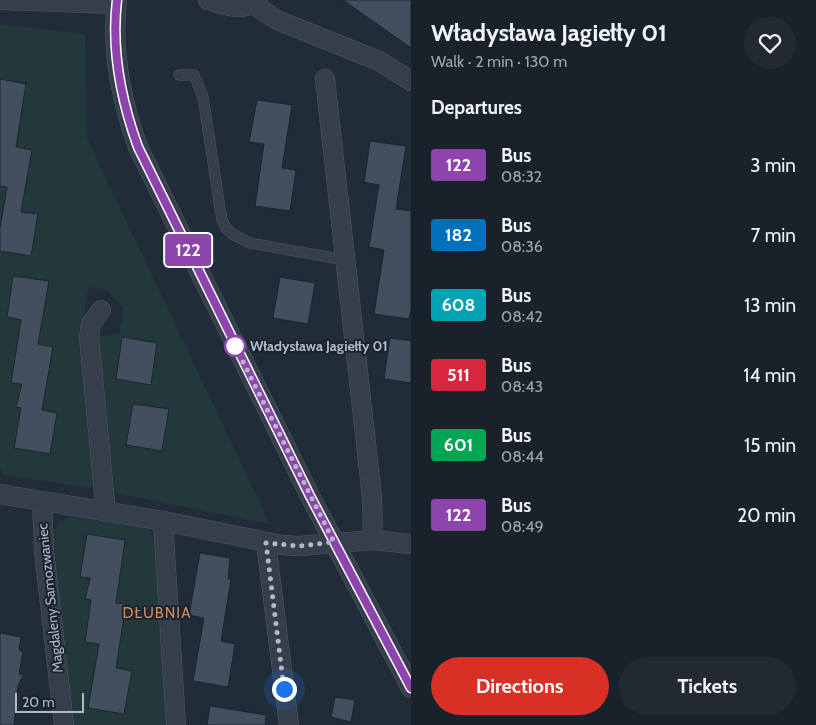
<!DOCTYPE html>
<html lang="en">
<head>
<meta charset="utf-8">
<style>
	body { margin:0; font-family:Cabin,sans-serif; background:#222933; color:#f1f3f6; height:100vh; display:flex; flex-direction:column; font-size:19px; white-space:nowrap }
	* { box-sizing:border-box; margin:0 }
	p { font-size:16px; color:#9fa3a9 }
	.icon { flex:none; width:28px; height:28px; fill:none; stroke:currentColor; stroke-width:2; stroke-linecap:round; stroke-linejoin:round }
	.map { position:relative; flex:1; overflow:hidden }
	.details { display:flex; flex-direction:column; background:#19212b; width:405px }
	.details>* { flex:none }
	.badge { padding:0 10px; border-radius:4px; font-size:18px; line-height:32px }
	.scale { position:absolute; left:15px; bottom:12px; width:69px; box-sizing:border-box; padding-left:5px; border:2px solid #b0b9c6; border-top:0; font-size:14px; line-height:18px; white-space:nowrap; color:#b0b9c6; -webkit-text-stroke:4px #1a232e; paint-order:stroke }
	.you { position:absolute; width:25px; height:25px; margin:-12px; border:4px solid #fff; border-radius:50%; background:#1a73e8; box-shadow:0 0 0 8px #1a73e833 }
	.map>.badge { position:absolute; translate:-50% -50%; box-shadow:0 0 0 2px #fff }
	h2 { padding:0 20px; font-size:19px; line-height:45px }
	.round { display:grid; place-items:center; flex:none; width:52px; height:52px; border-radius:26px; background:#222933 }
	.overview { display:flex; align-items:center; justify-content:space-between; height:85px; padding:0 20px }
	h1 { font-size:24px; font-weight:800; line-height:38px }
	.button { display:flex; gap:10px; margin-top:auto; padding:10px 20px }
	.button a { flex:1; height:58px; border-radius:30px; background:#d93025; color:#fff; font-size:20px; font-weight:800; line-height:58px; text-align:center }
	.button a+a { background:#222933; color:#f1f3f6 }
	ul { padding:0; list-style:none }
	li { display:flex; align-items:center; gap:15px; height:70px; padding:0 20px }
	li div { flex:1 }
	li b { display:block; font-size:19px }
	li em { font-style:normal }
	li .badge { min-width:55px; font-weight:700; text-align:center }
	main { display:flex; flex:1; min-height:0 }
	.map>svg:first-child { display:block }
	.green { fill:#23383a; fill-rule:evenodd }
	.building { fill:#424f5e; stroke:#1c2530 }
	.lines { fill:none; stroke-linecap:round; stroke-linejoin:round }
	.lane-casing { stroke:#505964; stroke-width:11 }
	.street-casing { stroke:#505964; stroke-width:20 }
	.lane { stroke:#353e4a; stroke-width:10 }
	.street { stroke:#353e4a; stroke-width:19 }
	.line-casing { stroke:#fff; stroke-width:11 }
	.line { stroke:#8e44ad; stroke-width:8 }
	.walk { stroke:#b0b9c6; stroke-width:5; stroke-dasharray:0 9 }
	.stop-dot { fill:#fff; stroke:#8e44ad; stroke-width:2.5 }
	.labels { text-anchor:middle; stroke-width:4; stroke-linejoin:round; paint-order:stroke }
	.stop-label { font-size:14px; font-weight:bold; fill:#b0b9c6; stroke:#1a232e; text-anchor:start }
	.street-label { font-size:14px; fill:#b0b9c6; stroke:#1a232e }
	.neighbourhood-label { font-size:15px; letter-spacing:1px; fill:#d38f5e; stroke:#1a232e }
</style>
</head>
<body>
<main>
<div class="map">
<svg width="411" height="725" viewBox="0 0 411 725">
	<rect width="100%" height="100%" fill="#212c39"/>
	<g class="green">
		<path d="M0,24l85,10 2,104 183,386 -155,-31 -18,-157 22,-2 5,-25 -17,-19 -19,-3 -7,47 15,145 -5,9 -88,-13 -3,-9v-215l31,5 7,-41 -35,-6 -3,18v-41l25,4 7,-40 -32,-6 20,-20 6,-40 -26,-5zM13,276l36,5 -7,42 -35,-6zM123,337l34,6 -6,41 -35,-5zM18,341l35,6 -7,41 -35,-6zM133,404l35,5 -6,42 -36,-6zM17,406l40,7 -8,40 -28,-45z"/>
		<path d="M72,517l76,12 4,4 4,14 10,178h-95l-18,-188c2,-12 6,-18 19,-20zM81,533l44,7 -6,42 -39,-5 7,-42zM85,598l41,6 -7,43 -34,-5 6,-42zM131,671l-6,42 -37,-6z"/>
	</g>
	<g class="building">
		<path d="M343,0h68v48z"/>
		<path d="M0,79l26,5 -10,63 16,3 -11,62 17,2 -7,42 -31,-5v-24l7,-40 -7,-1z"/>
		<path d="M257,100l35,5 -10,63 14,2 -6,41 -35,-5 9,-62 -15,-2z"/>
		<path d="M370,141l36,5 -10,63 15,2v99l-2,9 -35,-5 10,-64 -15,-3 10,-62 -15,-3z"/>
		<path d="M13,276l36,5 -11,63 15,3 -11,63 15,3 -7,41 -36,-6 7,-40 -5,-1 6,-23 -11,-1 10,-63 -14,-3z"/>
		<path d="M280,277l35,6 -7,41 -35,-6z"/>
		<path d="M122,337l35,6 -6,42 -35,-6z"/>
		<path d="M390,338l21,3v42l-27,-4z"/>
		<path d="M133,404l36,5 -7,42 -36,-6z"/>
		<path d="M87,534l38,6 -9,63 10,1 -10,64 16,3 -8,43 -36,-6 11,-64 -14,-2 6,-42 -6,-1 5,-21 -10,-1z"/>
		<path d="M200,553l30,5 -2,21h3l-10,62 14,3 -7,43 -35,-6 11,-63 -15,-3z"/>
		<path d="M0,633l21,4 -2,13 4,2 -4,22 4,1 -5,11 -4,39h-14z"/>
		<path d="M335,697l20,3 -4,22 -20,-5z"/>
		<path d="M210,706l56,9 -1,10h-58z"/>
	</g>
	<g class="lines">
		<g class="lane-casing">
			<path id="lane" d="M179,75h15l9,22 17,111 2,12 4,8 6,6 18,9 95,17"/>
		</g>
		<g class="street-casing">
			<g id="street">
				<path d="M2,0l114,4"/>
				<path d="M117,0c-6,50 4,100 21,147l172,349 101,192"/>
				<path d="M208,0c16,5 36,13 50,0"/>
				<path d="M253,4l24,16 102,41 32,20"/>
				<path d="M325,79l47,418 1,43"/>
				<path d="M101,310l-10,14 -2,13 17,175"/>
				<path d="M0,494l163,27 119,24 17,1 74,-6 38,4"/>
				<path d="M42,501l2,50 20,174"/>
				<path d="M163,521l13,204"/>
				<path d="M266,543l23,182"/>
			</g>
		</g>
		<use href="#lane" class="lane"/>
		<use href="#street" class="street"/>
	</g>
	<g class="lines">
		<g class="line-casing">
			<path id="line" d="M117,0c-6,50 4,100 21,147l172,349 101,192"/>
		</g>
		<use href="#line" class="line"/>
		<path class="walk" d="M235,346l99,196 -35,4 -33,-3 18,146"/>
	</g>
	<circle class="stop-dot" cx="235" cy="346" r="10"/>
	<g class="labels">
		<g class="stop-label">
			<text x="250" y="351">Władysława Jagiełły 01</text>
		</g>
		<g class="street-label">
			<text transform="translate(50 598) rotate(-96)" y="5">Magdaleny Samozwaniec</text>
		</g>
		<g class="neighbourhood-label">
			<text x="157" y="618">DŁUBNIA</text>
		</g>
	</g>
</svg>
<div class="scale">20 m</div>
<div class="you" style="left:284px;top:689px"></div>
<b class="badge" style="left:188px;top:250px;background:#8e44ad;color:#fff">122</b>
</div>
<section class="details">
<div class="overview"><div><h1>Władysława Jagiełły 01</h1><p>Walk · 2 min · 130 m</p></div><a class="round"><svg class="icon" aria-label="heart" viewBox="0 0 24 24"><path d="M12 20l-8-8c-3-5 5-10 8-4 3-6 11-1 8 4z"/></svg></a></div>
<h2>Departures</h2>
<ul>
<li><span class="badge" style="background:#8e44ad;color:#fff">122</span><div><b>Bus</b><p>08:32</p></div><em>3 min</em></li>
<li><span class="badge" style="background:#0072bc;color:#fff">182</span><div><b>Bus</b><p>08:36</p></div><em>7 min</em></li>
<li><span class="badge" style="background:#00a3b4;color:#fff">608</span><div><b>Bus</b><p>08:42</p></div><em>13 min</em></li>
<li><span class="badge" style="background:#d7263d;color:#fff">511</span><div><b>Bus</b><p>08:43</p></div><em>14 min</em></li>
<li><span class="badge" style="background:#00a651;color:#fff">601</span><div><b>Bus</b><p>08:44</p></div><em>15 min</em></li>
<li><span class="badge" style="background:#8e44ad;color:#fff">122</span><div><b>Bus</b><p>08:49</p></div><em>20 min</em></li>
</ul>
<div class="button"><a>Directions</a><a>Tickets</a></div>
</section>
</main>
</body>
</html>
